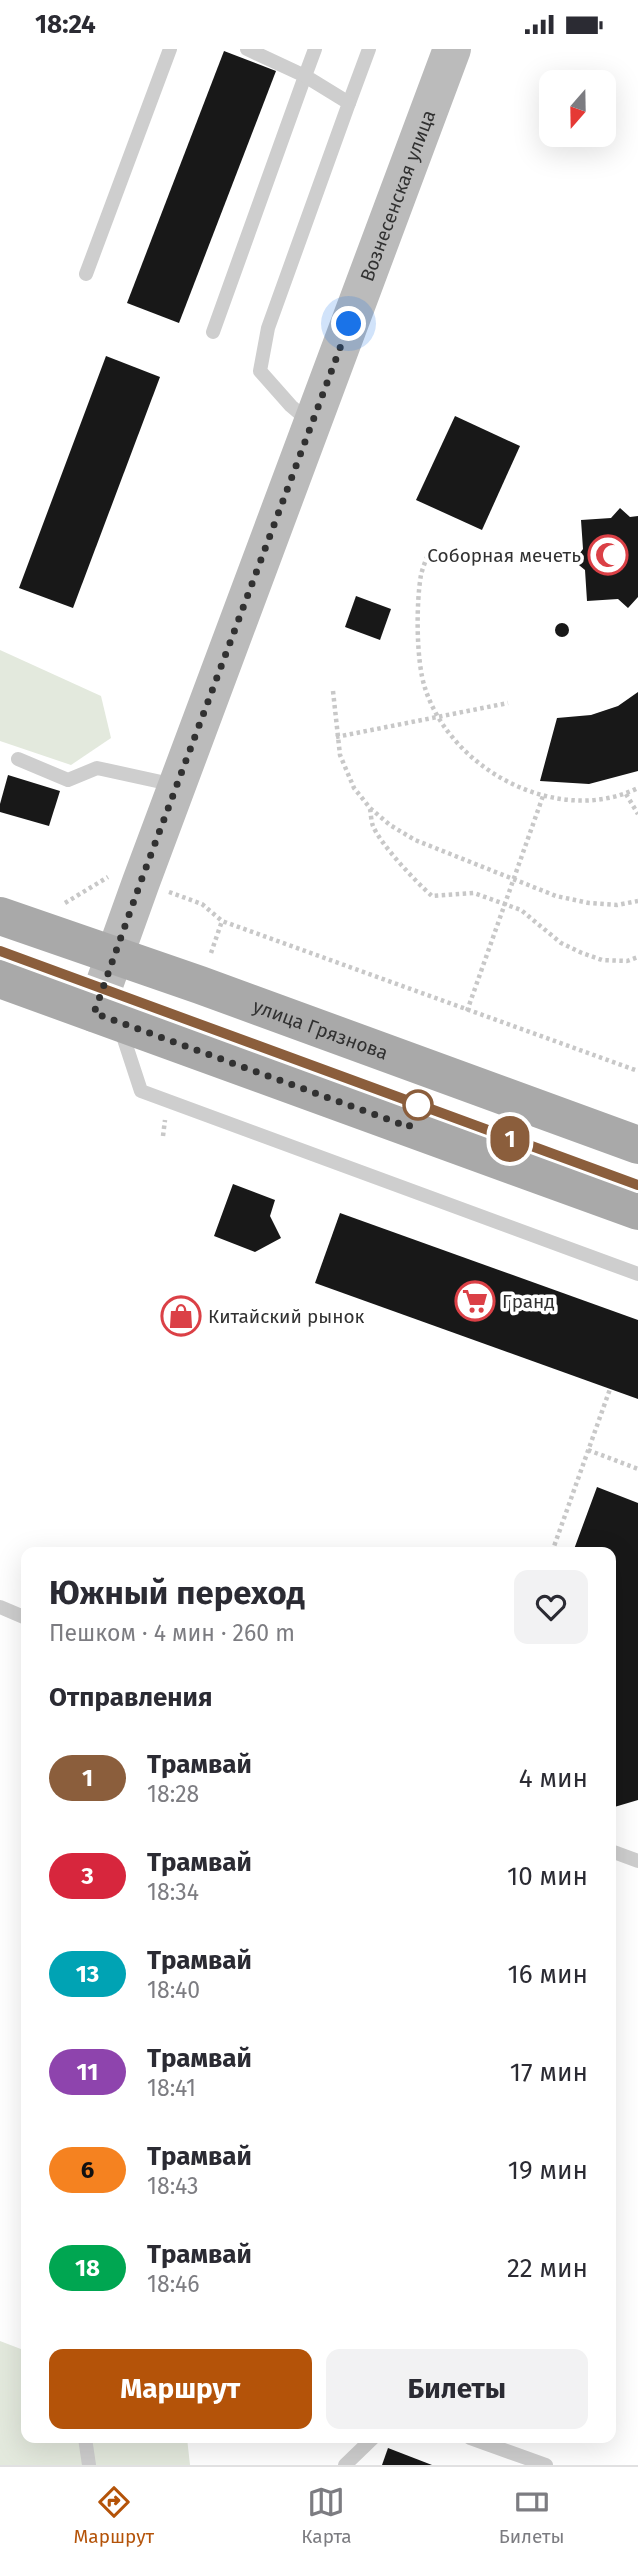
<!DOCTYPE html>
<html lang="ru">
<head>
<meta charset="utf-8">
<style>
	body { margin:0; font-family:"Fira Sans",sans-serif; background:#f2f2f3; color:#2b2b33; height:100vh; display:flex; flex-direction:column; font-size:26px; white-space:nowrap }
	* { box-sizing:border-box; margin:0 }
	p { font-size:23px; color:#7c7c81 }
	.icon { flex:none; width:38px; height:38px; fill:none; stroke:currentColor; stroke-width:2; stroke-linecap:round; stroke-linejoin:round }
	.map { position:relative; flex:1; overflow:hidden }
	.side { position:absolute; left:21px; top:1498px; width:595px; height:896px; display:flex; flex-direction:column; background:#fff; border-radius:14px; box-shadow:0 7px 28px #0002 }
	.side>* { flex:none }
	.badge { padding:0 14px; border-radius:23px; font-size:24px; line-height:46px }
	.needle { width:46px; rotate:200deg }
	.fabs { position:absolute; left:539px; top:21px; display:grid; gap:14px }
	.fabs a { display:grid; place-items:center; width:77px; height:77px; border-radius:14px; background:#fff; box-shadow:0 7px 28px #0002; font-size:35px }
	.you { position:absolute; width:35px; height:35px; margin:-18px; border:5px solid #fff; border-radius:50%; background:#1a73e8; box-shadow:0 0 0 10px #1a73e833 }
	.map>.badge { position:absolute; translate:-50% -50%; box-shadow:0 0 0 4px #fff }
	h2 { padding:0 28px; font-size:26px; line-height:63px }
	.round { display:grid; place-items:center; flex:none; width:74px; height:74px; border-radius:14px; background:#f2f2f3 }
	.head { display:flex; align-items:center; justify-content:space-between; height:119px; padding:0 28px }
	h1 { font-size:33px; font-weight:700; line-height:52px }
	.action { display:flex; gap:14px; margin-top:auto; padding:14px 28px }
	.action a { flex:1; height:80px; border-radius:14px; background:#b45309; color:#fff; font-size:28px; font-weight:700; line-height:80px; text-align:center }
	.action a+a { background:#f2f2f3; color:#2b2b33 }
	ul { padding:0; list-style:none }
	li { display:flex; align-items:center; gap:21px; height:98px; padding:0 28px }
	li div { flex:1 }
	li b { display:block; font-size:26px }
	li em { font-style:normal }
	li .badge { min-width:77px; font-weight:700; text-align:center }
	.status { display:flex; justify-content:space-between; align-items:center; height:49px; padding:0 35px; background:#fff; direction:ltr }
	.status svg { height:19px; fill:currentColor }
	.tabs { display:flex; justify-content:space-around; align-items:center; height:98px; border-top:2px solid #e1e1e2; background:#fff; font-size:19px; color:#7c7c81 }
	.tabs a { display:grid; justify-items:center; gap:4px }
	.tabs .selected { color:#b45309 }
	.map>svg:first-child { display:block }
	.green { fill:#e3e9dd }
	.building { fill:#181818 }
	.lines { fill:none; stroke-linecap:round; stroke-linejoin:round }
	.path { stroke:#c8c8c8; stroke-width:4.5; stroke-dasharray:3.5 3.5; stroke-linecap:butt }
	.lane { stroke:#cecece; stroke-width:14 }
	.secondary { stroke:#bbb; stroke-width:38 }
	.primary { stroke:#a9a9a9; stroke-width:38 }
	.tram { stroke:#868686; stroke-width:2 }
	.line-casing { stroke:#fff; stroke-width:16 }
	.line { stroke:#8b5e3c; stroke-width:10 }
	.walk { stroke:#313131; stroke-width:7; stroke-dasharray:0 12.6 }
	.stop-dot { fill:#fff; stroke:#8b5e3c; stroke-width:3.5 }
	.labels { text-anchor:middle; stroke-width:7; stroke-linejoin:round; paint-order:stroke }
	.street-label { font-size:19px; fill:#313131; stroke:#fff }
	.poi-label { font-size:19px; fill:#313131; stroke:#fff; text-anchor:start }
</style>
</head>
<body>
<div class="status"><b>18:24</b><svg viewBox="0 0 49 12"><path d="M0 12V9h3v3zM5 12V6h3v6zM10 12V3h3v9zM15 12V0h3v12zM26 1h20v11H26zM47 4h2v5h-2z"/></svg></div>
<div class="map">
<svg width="638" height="2416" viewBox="0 0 638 2416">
	<rect width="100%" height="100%" fill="#fff"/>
	<g class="green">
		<path d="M0,601l101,46 10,42 -40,27 -71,-24z"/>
		<path d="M0,2292l26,10v87h161l3,27h-190z"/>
	</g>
	<g class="building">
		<path d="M224,2l52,20 -97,252 -52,-20z"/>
		<path d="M106,307l54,21 -87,231 -54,-20z"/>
		<path d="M455,367l65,30 -38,84 -66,-30z"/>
		<path d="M620,459l10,9 8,-1v81l-10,11 -10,-9 -31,2 -2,-31 -11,-9 9,-12 -2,-29 30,-2z"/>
		<path d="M356,547l35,13 -11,31 -35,-13z"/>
		<circle cx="562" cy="581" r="7"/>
		<path d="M638,643v79l-49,13 -49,-3 17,-63 34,-3 27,-9z"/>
		<path d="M8,726l52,16 -11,35 -49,-14v-8z"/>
		<path d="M233,1135l42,16 -5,16 11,22 -26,14 -41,-16z"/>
		<path d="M340,1164l298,107v79l-323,-116z"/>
		<path d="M597,1438l41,16v297l-27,8v-256h-38z"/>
		<path d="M388,2399l44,17h-50z"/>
	</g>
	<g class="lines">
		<g class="path">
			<path d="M430,500c-3,9 -7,17 -9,26 -5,28 -5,86 4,113 26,82 133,139 213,100"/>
			<path d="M333,642l7,64 14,33 16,20 20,17 25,15 141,56 33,7 28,2 21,-4"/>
			<path d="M336,688l172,-34"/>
			<path d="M626,745l12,20"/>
			<path d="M370,760c1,5 1,12 3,17 8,19 43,56 59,70l42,-3 47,17 40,33 21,10 20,7 25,1 11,-4"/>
			<path d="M169,843l33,12 20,17 416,150"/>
			<path d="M65,854l43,-26"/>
			<path d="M211,904l11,-32"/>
			<path d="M467,962l76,-215"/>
			<path d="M163,1087l2,-16"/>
			<path d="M588,1401l50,19"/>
			<path d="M552,1503l58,-163"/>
		</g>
		<g class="lane">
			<path d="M349,54l20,-54"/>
			<path d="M86,225l84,-225"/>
			<path d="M213,283l92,-256 -58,-27"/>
			<path d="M311,374l-20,-17 -31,-35 8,-43 81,-225 -44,-27 10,-27"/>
			<path d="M18,710l50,21 29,-12 78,17"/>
			<path d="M120,978l21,64 497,183"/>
			<path d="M0,1558l26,11"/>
			<path d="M611,1802l27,10"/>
			<path d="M85,2389l4,27"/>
			<path d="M470,2389l76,27"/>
			<path d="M345,2416l28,-27"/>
		</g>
		<path class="secondary" id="s1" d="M94,964l47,-131 311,-833"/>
		<g class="primary">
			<path id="s2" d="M0,867l200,69 438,160"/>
			<path d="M0,930l638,232"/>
		</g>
		<path class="tram" d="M0,902l638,234"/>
	</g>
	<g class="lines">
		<g class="line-casing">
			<path id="line" d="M0,902l638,234"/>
		</g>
		<use href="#line" class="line"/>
		<path class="walk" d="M349,275l-208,557 -47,132 315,114 9,-22"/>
	</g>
	<defs>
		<g id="mosque-ring" transform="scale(2.0125)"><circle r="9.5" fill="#fff" stroke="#db4046" stroke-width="1.5"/><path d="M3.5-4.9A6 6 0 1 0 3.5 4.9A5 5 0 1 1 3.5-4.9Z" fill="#db4046"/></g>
		<g id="supermarket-ring" transform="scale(2.0125)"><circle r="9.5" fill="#fff" stroke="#db4046" stroke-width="1.5"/><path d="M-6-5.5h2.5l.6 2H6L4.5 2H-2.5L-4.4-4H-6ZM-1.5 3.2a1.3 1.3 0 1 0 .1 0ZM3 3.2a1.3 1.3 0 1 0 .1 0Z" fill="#db4046"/></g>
		<g id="shop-ring" transform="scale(2.0125)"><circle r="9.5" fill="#fff" stroke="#db4046" stroke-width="1.5"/><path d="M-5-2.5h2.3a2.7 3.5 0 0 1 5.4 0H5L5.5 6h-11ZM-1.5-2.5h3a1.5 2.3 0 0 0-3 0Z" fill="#db4046"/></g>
	</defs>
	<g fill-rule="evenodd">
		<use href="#mosque-ring" x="608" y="506"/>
		<use href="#supermarket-ring" x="475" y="1252"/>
		<use href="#shop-ring" x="181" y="1267"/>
	</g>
	<circle class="stop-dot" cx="418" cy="1056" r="14"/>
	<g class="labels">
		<g class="street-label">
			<text dy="7" stroke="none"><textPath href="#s1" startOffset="872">Вознесенская улица</textPath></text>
			<text dy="7" stroke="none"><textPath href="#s2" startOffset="340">улица Грязнова</textPath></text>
		</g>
		<g class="poi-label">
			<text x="581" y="513" text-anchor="end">Соборная мечеть</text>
			<text x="502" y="1259">Гранд</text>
			<text x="208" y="1274">Китайский рынок</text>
		</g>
	</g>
</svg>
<div class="fabs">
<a><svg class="needle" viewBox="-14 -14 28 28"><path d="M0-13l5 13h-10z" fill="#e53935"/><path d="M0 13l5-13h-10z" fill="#7c7c81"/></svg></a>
</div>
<div class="you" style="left:349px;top:275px"></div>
<b class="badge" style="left:510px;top:1090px;background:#8b5e3c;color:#fff">1</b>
<section class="side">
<div class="head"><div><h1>Южный переход</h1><p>Пешком · 4 мин · 260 m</p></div><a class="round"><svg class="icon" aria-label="heart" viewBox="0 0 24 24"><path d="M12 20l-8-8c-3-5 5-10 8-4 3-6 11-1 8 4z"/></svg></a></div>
<h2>Отправления</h2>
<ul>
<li><span class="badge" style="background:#8b5e3c;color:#fff">1</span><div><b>Трамвай</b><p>18:28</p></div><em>4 мин</em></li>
<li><span class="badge" style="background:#d7263d;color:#fff">3</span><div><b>Трамвай</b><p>18:34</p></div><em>10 мин</em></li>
<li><span class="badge" style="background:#00a3b4;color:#fff">13</span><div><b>Трамвай</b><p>18:40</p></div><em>16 мин</em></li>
<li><span class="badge" style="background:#8e44ad;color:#fff">11</span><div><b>Трамвай</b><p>18:41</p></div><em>17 мин</em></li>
<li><span class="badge" style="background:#f58220;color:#111">6</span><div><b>Трамвай</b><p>18:43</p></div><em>19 мин</em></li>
<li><span class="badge" style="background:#00a651;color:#fff">18</span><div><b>Трамвай</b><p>18:46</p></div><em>22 мин</em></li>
</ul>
<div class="action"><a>Маршрут</a><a>Билеты</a></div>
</section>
</div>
<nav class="tabs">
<a class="selected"><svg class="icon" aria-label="directions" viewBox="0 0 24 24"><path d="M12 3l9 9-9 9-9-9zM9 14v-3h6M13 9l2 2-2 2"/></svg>Маршрут</a>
<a><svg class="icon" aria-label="map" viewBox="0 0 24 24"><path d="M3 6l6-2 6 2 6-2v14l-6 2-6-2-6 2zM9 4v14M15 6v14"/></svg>Карта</a>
<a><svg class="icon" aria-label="tickets" viewBox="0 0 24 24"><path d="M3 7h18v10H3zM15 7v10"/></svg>Билеты</a>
</nav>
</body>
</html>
